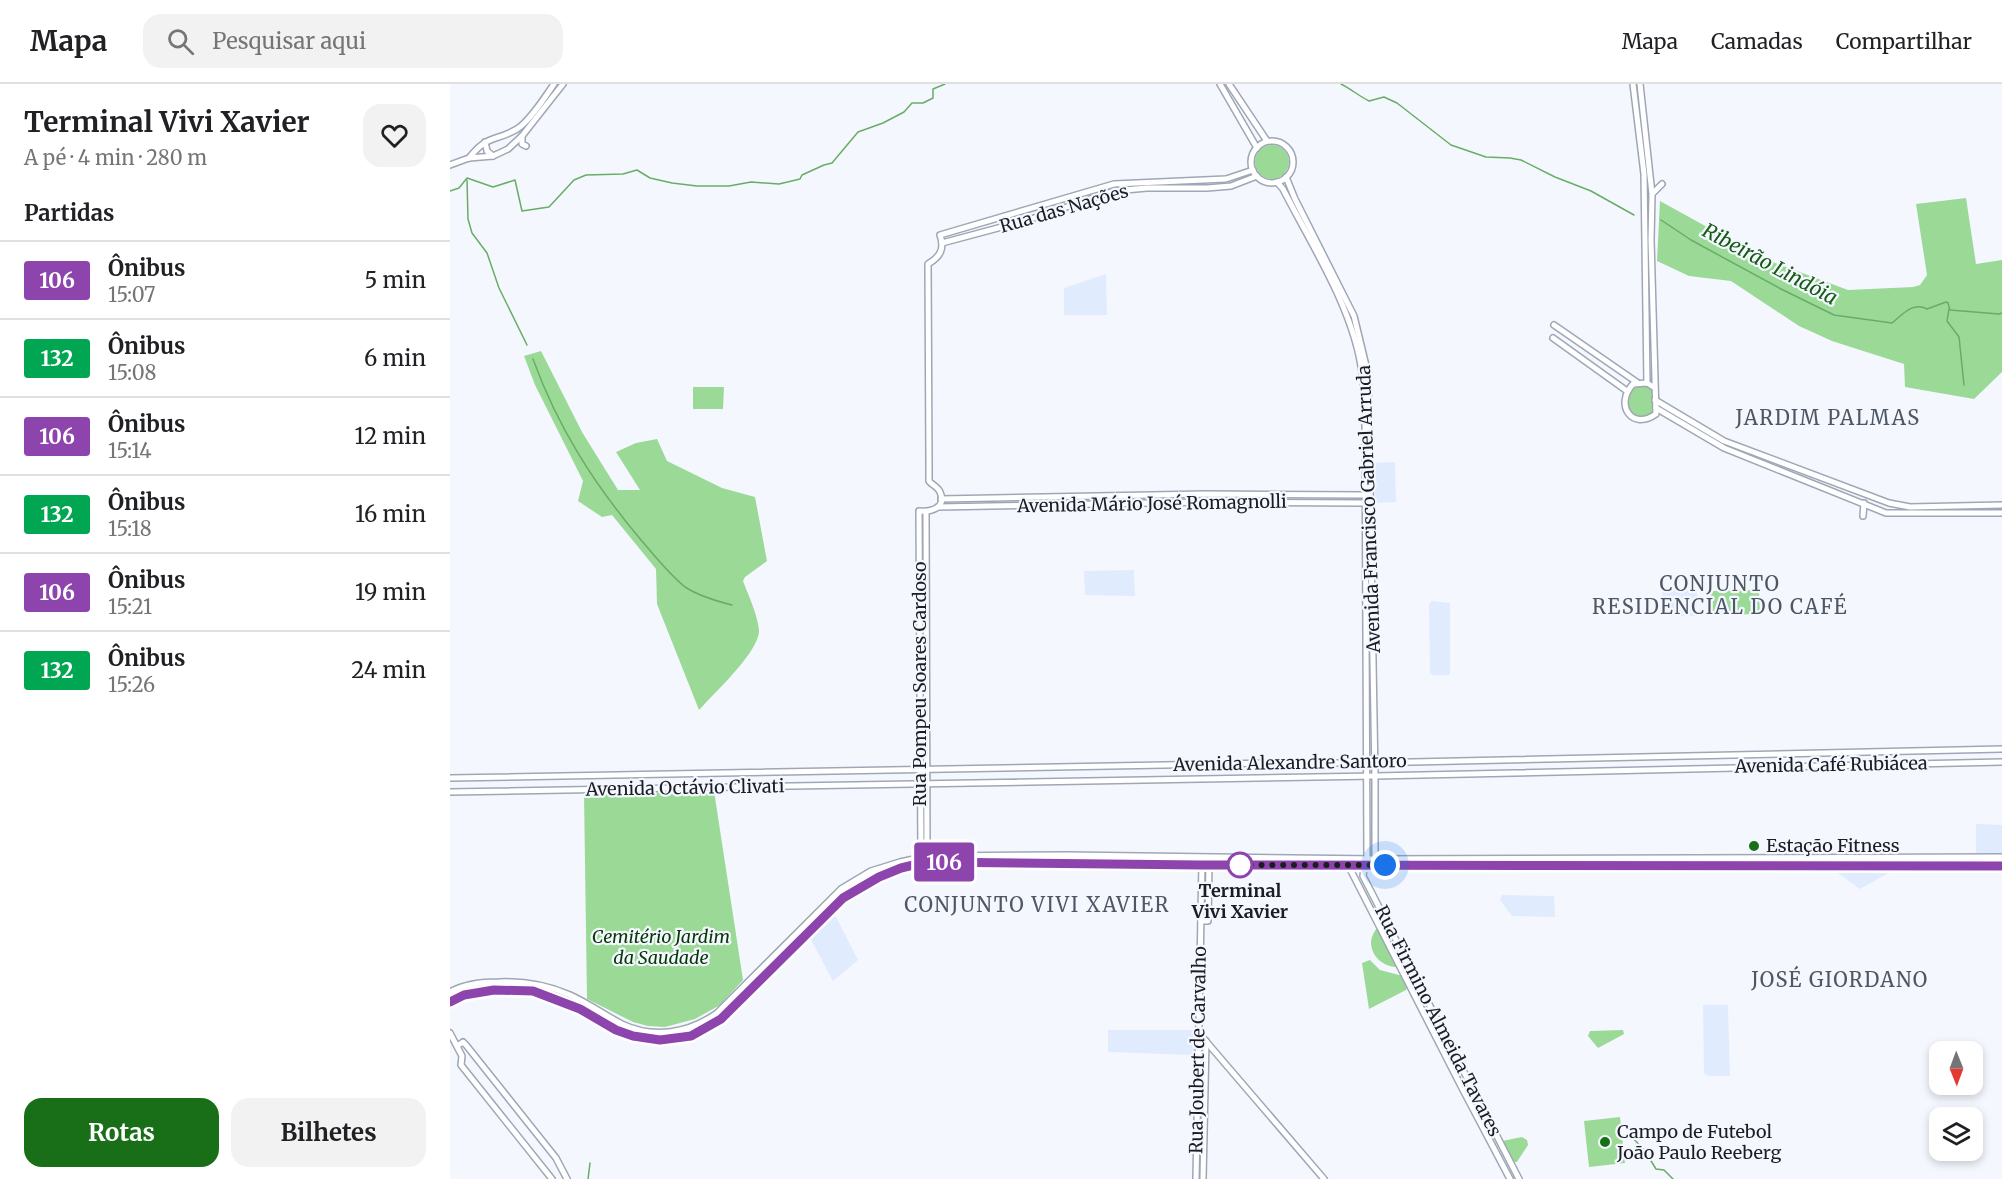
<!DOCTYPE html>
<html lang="pt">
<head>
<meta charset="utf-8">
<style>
	body { margin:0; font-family:Merriweather,serif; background:#f2f2f2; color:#202124; height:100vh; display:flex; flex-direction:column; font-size:22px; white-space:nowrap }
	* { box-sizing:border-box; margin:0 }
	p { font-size:20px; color:#757577 }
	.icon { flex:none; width:33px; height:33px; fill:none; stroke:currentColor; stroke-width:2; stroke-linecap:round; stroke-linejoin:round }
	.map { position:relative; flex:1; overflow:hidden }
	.sheet { display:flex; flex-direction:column; background:#fff; width:450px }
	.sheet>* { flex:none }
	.badge { padding:0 12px; border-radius:4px; font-size:21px; line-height:39px }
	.needle { width:39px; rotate:179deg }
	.tools { position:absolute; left:1479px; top:957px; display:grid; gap:12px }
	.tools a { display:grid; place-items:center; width:54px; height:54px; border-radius:12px; background:#fff; box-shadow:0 3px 9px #0003; font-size:30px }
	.you { position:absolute; width:30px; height:30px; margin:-15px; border:4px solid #fff; border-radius:50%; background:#1a73e8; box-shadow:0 0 0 9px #1a73e833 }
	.map>.badge { position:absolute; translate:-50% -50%; box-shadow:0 0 0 3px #fff }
	h2 { padding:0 24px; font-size:22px; line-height:54px }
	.round { display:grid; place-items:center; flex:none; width:63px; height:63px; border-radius:18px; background:#f2f2f2 }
	.headline { display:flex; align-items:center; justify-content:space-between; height:102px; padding:0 24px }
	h1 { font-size:28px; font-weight:700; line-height:45px }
	.action { display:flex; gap:12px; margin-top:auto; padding:12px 24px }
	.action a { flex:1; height:69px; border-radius:18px; background:#196f18; color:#fff; font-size:24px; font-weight:700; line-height:69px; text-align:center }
	.action a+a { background:#f2f2f2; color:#202124 }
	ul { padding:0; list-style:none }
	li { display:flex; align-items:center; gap:18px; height:78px; padding:0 24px; border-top:2px solid #e0e0e0 }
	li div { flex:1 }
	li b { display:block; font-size:22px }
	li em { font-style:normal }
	li .badge { min-width:66px; font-weight:700; text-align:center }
	header { display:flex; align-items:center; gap:36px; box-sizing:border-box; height:84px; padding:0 30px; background:#fff; border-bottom:2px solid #e0e0e0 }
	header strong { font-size:28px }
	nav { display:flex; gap:33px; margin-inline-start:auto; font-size:21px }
	.search { width:420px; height:54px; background:#f2f2f2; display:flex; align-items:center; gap:15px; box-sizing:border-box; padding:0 21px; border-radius:18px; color:#757577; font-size:22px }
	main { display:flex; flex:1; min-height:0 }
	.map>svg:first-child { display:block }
	.built { fill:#e1ebfe }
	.green { fill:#9bd997 }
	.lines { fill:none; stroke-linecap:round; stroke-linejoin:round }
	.stream { stroke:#69ad65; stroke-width:1.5 }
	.secondary-casing { stroke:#9fa7b6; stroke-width:8 }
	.secondary { stroke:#fff; stroke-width:5 }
	.line-casing { stroke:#fff; stroke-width:14 }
	.line { stroke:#8e44ad; stroke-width:9 }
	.walk { stroke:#1a1d23; stroke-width:6; stroke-dasharray:0 10.8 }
	.poi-dot { fill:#196f18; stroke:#f4f8fe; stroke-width:2 }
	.stop-dot { fill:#fff; stroke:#8e44ad; stroke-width:3 }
	.labels { text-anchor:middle; stroke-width:4.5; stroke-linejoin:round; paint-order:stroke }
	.street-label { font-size:18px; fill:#1a1d23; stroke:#f4f8fe }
	.poi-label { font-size:18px; fill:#1a1d23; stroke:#f4f8fe; text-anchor:start }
	.stop-label { font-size:18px; font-weight:bold; fill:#1a1d23; stroke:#f4f8fe }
	.park-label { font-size:18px; font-style:italic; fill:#063806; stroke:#f4f8fe }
	.water-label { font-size:20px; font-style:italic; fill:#155b14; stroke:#f4f8fe }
	.neighbourhood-label { font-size:20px; letter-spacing:1.5px; fill:#4f5764; stroke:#f4f8fe }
</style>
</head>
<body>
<header>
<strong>Mapa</strong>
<div class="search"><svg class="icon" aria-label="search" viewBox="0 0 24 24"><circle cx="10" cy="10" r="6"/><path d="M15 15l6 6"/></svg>Pesquisar aqui</div>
<nav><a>Mapa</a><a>Camadas</a><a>Compartilhar</a></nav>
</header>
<main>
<section class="sheet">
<div class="headline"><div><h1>Terminal Vivi Xavier</h1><p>A pé · 4 min · 280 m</p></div><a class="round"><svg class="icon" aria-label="heart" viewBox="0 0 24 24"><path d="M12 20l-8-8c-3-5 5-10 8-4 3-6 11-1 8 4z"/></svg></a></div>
<h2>Partidas</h2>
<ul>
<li><span class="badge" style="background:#8e44ad;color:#fff">106</span><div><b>Ônibus</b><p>15:07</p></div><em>5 min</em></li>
<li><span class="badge" style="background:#00a651;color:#fff">132</span><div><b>Ônibus</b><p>15:08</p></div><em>6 min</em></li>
<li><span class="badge" style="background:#8e44ad;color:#fff">106</span><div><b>Ônibus</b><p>15:14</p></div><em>12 min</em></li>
<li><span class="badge" style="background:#00a651;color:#fff">132</span><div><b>Ônibus</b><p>15:18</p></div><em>16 min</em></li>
<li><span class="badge" style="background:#8e44ad;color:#fff">106</span><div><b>Ônibus</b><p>15:21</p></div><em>19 min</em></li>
<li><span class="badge" style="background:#00a651;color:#fff">132</span><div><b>Ônibus</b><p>15:26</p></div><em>24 min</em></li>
</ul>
<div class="action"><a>Rotas</a><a>Bilhetes</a></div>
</section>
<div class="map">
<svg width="1552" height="1095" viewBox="0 0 1552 1095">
	<rect width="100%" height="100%" fill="#f4f8fe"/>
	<g class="built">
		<path d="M656,190l1,41h-43v-27z"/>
		<path d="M945,378l1,40 -21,1 -2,-40z"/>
		<path d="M684,486l1,26 -50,-1 -1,-24z"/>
		<path d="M1247,506v26h-34l-1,-25z"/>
		<path d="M981,517l19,2v71l-2,1h-15l-3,-2 -1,-68z"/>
		<path d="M1526,740l26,1v28h-26z"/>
		<path d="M1384,786l58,1 -32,18z"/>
		<path d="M1052,811l52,1 1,21 -43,-1 -12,-16z"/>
		<path d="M384,829l24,47 -25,21 -24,-45z"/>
		<path d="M1253,921h25l2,71h-21l-5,-2z"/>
		<path d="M658,946h86v25l-86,-3z"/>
	</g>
	<g class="green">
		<circle cx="822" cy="78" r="17"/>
		<path d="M1516,114l10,66 26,-4v112l-28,27 -69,-12 -1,-23 -72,-23 -33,-15 -68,-45 -42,-5 -32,-15 3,-60 107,59 81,30 65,-3 7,-2 7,-10 -11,-71z"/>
		<path d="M91,267l41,81 36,58h22l-24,-38 20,-9 21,-4 10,22 55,27 33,9 12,64 -22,16 -2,4c6,16 14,32 16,49 1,21 -45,63 -60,80l-42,-106 -1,-35 -44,-54 -10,2 -24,-16 5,-20 -48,-96 -11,-29z"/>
		<path d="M1192,301l10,4v25c-9,6 -17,3 -24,-5 -1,-13 0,-20 14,-24z"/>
		<path d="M243,303h31l-1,22h-30z"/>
		<path d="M1309,506l1,24 -49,1v-24z"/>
		<path d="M264,707l29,189 -23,25 -25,14 -30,8 -17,-1 -15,-4 -46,-23 -3,-205z"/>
		<path d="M927,844l20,39c-13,0 -26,-10 -26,-25 0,-5 3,-10 6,-14z"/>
		<path d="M920,876l10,10 23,6 5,11 -2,3 -37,19 -7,-46z"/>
		<path d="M1173,946l1,4 -26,14 -10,-12 2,-5z"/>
		<path d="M1170,1033l5,46 -36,4 -5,-46z"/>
		<path d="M1072,1053l5,3 1,5 -11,17h-6l-9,-21z"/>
	</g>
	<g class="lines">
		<g class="stream">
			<path d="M891,0c10,5 18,12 28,17l15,-4 13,6 54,42 35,12 24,1 11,2 34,17 36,14 43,24"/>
			<path d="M17,96l1,39 4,14 15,20 12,35 28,57"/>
			<path d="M0,107l9,-3 8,-10 26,9 22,-7 7,31 27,-4 25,-27 12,-5 37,-1 14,-4 13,8 22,5 25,3h32l22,-4 28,2 21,-5 2,-4 22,-10 8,-2 26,-31 25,-9 21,-11 8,-9h11l10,-5v-9l12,-5"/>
			<path d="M1211,136l30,20 90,49 53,26 58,8c10,-8 21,-22 35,-14l19,-7 2,1 2,7 49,4 3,-1"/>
			<path d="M1499,225l-2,12 12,16 5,48"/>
			<path d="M83,275c25,69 61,125 108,181 13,15 28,34 44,47 14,9 31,14 47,18"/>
			<path d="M1181,1052l14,15 11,18 8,1 9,9"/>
			<path d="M138,1095l2,-16"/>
		</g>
		<g class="secondary-casing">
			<g id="secondary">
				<path d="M770,0l37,64"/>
				<path d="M779,0l38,57"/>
				<path d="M1183,0l11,90 3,209"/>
				<path d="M1190,0l12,110 -1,46 5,174c-24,17 -42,-9 -23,-30l14,-1 8,5"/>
				<path d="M72,52v8l4,2"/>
				<circle cx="822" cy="78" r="21"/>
				<path d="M35,58l2,9 6,5"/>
				<path d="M19,74c19,-24 26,-16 48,-29 13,-8 28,-32 37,-45"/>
				<path d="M0,81l19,-7 24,-2 15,-7 14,-13 41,-52"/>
				<path d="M836,93l9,22 59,117 14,58 7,402v83l-11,9 -1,8 156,303"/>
				<path d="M827,98l6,7c28,55 68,116 78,177 3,15 3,31 4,46l2,448"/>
				<path d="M1203,109l9,-9"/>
				<path d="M492,159l86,-23 86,-29 33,-3h60l24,-2 26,-10"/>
				<path d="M1104,241l84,58"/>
				<path d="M1103,254l74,53"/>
				<path d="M1205,316l69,41 165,62 21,4 92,-2"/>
				<path d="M1206,324l68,40 162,65h116"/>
				<path d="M491,415l264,-5 161,1 2,2"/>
				<path d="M488,423l267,-5 161,1"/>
				<path d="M476,428l1,346"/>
				<path d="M1413,432l1,-13"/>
				<path d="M0,694l824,-15h93l635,-14"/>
				<path d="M0,708l925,-16 627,-14"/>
				<path d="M471,773l-2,-346c12,1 28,-3 21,-19 -2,-5 -8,-7 -11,-11v-17l-1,-200c12,-7 17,-15 12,-29l174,-51 112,-5 27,-9"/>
				<path d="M898,781l114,223 48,91"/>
				<path d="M751,837h7l1,-56"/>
				<path d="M0,908c14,-8 32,-10 49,-10 24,-1 48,3 71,13 18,8 34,20 52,29 32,15 67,9 95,-11l124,-124 30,-18 29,-9 28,-6 139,-1 308,4 627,-2"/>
				<path d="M0,918l14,-7 30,-5 39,1 47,18 36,21 17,6 27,4 31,-4 30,-17 122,-121 36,-21 22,-9 25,-6 275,3 801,1"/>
				<path d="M748,948l126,147"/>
				<path d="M0,949l12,23 -1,9 91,114"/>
				<path d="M7,962l6,-4 3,3 90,113 11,21"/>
				<path d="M746,1095l6,-317"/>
				<path d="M753,1095l3,-138"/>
			</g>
		</g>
		<use href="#secondary" class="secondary"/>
	</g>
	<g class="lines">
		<g class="line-casing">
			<path id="line" d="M0,918l14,-7 30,-5 39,1 47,18 36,21 17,6 27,4 31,-4 30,-17 122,-121 36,-21 22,-9 25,-6 275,3 801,1"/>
		</g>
		<use href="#line" class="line"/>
		<path class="walk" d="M790,781h145"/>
	</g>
	<g class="poi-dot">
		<circle cx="1304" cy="762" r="6"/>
		<circle cx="1155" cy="1058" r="6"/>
	</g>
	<circle class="stop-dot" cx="790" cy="781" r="12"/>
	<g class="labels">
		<g class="street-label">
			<text transform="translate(614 125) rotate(-16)" y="6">Rua das Nações</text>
			<text transform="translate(702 420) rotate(-1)" y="6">Avenida Mário José Romagnolli</text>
			<text transform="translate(919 425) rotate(-92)" y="6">Avenida Francisco Gabriel Arruda</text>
			<text transform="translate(470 600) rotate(-90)" y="6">Rua Pompeu Soares Cardoso</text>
			<text transform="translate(840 679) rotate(-1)" y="6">Avenida Alexandre Santoro</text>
			<text transform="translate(1381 681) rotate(-1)" y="6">Avenida Café Rubiácea</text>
			<text transform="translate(235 704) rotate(-1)" y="6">Avenida Octávio Clivati</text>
			<text transform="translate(988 937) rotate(63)" y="6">Rua Firmino Almeida Tavares</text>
			<text transform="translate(748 966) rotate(-89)" y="6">Rua Joubert de Carvalho</text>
		</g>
		<g class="poi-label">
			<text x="1316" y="768">Estação Fitness</text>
			<text x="1167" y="1054">Campo de Futebol<tspan x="1167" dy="21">João Paulo Reeberg</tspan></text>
		</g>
		<g class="stop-label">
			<text x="790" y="813">Terminal<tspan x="790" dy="21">Vivi Xavier</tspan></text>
		</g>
		<g class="park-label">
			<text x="211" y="859">Cemitério Jardim<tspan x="211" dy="21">da Saudade</tspan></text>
		</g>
		<g class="water-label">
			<text transform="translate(1320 180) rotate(28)" y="7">Ribeirão Lindóia</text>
		</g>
		<g class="neighbourhood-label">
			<text x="1378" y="341">JARDIM PALMAS</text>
			<text x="1270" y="507">CONJUNTO<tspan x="1270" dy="23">RESIDENCIAL DO CAFÉ</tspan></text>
			<text x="587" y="828">CONJUNTO VIVI XAVIER</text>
			<text x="1390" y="903">JOSÉ GIORDANO</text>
		</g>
	</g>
</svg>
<div class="tools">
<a><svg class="needle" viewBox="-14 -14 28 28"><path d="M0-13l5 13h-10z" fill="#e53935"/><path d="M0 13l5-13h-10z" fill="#757577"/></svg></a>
<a><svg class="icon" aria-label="layers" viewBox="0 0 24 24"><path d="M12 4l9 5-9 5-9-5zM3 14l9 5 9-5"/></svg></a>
</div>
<div class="you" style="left:935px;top:781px"></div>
<b class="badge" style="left:494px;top:778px;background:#8e44ad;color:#fff">106</b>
</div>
</main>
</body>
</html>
